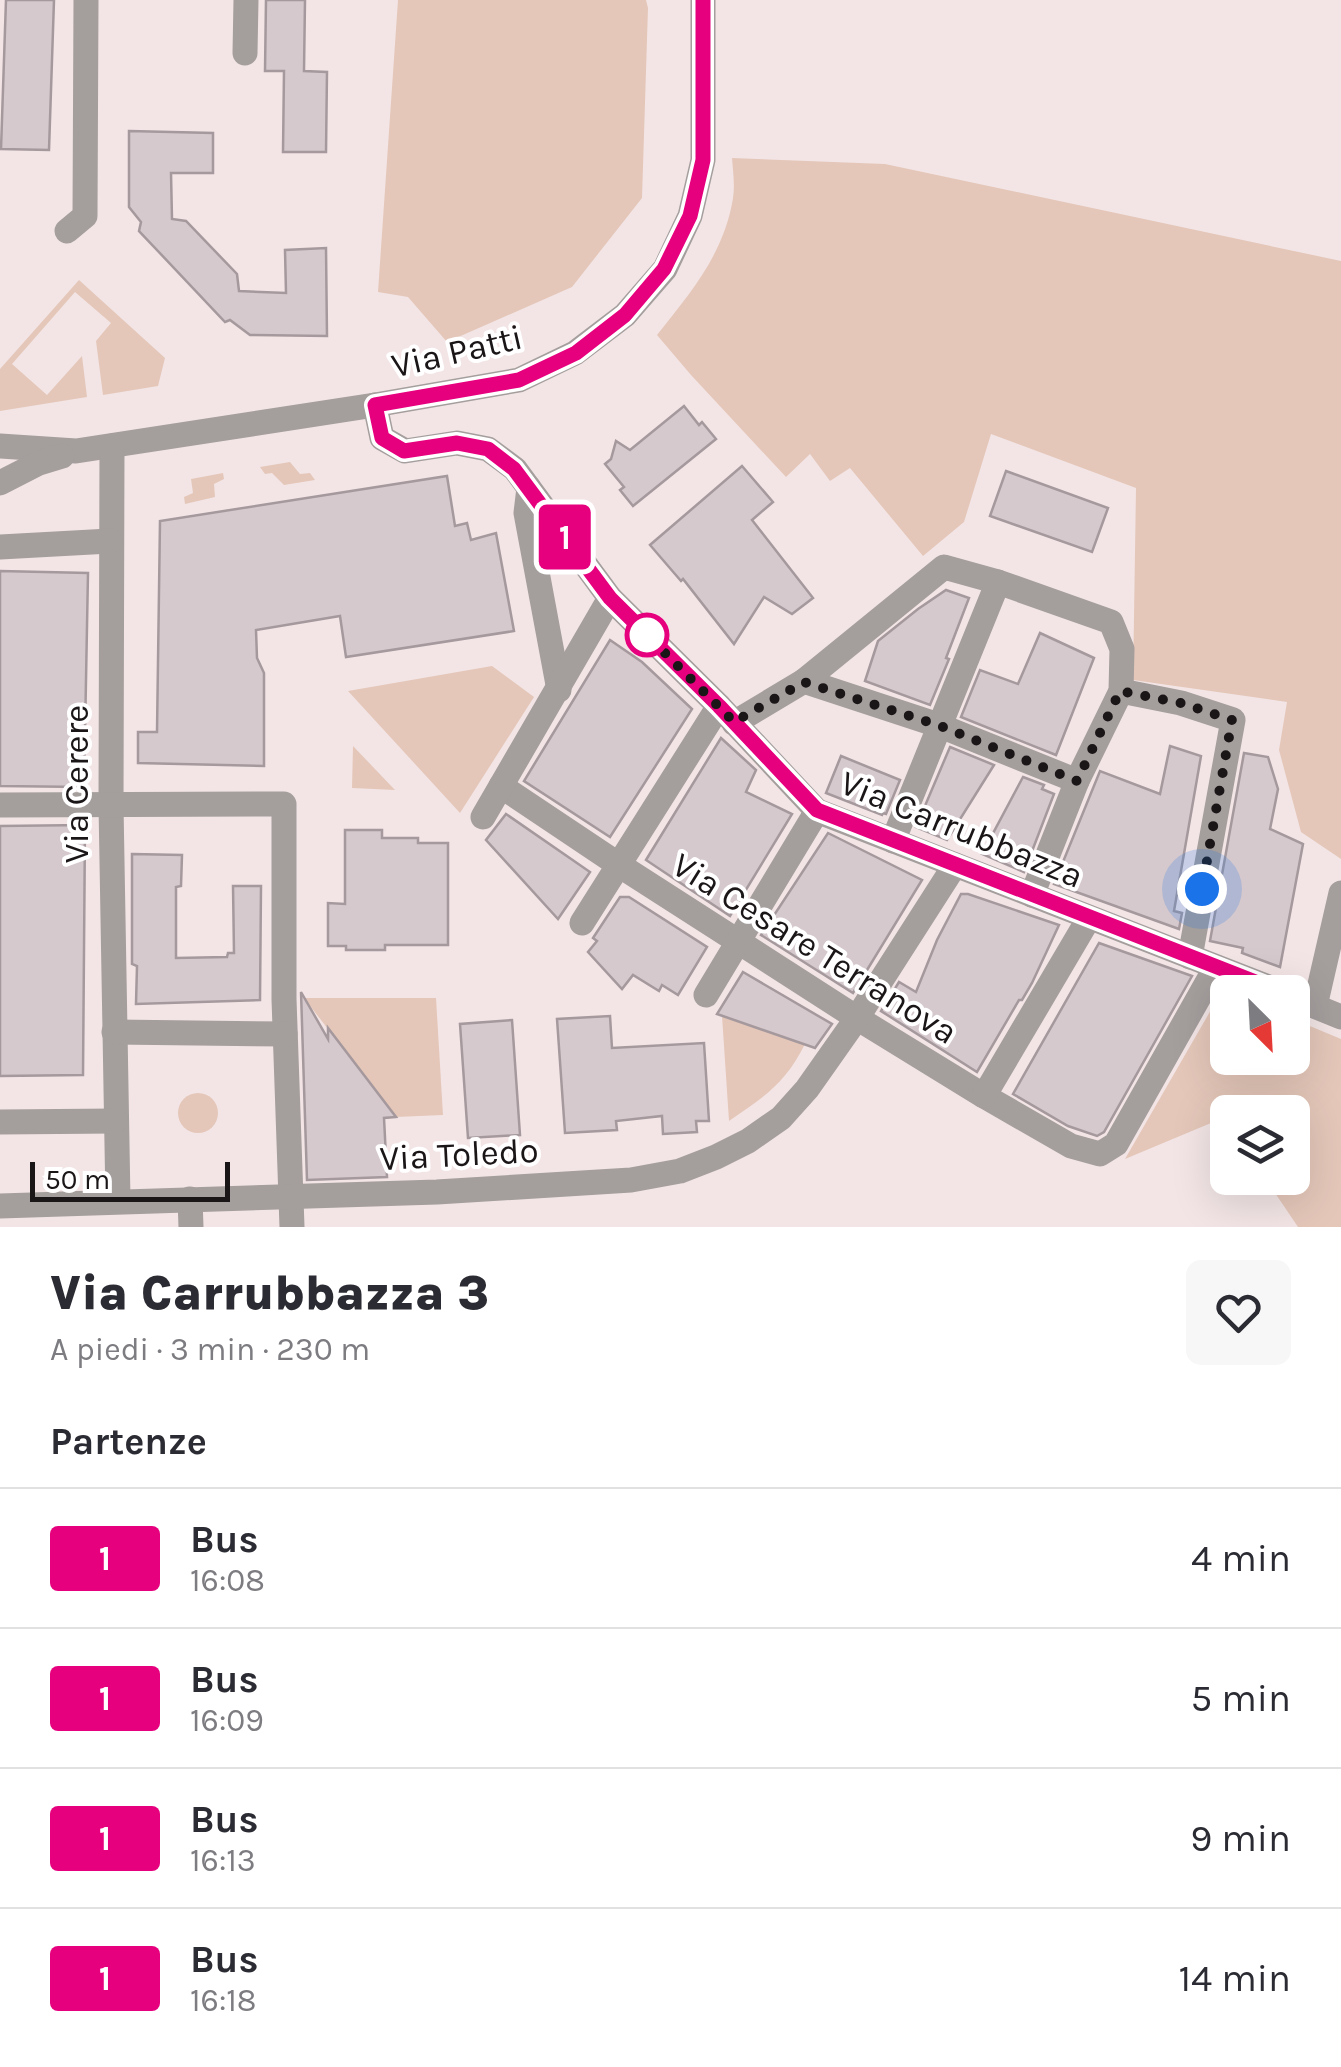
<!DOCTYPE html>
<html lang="it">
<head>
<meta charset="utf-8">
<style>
	body { margin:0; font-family:Karla,sans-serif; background:#f7f7f7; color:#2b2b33; height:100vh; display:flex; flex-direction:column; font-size:38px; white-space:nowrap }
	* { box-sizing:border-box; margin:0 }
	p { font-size:32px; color:#7c7c81 }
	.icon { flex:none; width:55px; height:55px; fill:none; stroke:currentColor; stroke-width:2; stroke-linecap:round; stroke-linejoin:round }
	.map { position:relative; height:1227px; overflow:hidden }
	.details { display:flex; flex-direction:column; background:#fff; flex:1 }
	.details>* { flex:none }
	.badge { padding:0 20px; border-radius:8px; font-size:35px; line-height:65px }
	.needle { width:65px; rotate:156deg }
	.fabs { position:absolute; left:1210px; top:975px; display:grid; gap:20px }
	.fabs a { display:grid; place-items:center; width:100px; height:100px; border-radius:15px; background:#fff; box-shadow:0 10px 40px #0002; font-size:50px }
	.scale { position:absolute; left:30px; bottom:25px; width:200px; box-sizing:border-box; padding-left:10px; border:5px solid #1a1516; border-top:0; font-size:28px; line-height:35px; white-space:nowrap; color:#1a1516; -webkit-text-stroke:8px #fff; paint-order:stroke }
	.you { position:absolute; width:50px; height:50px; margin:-25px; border:8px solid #fff; border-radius:50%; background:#1a73e8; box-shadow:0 0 0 15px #1a73e833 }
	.map>.badge { position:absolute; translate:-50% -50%; box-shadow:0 0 0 5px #fff }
	h2 { padding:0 50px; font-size:38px; line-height:90px }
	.round { display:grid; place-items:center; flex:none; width:105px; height:105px; border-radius:15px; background:#f7f7f7 }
	.headline { display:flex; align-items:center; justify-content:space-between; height:170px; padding:0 50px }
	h1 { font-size:48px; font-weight:800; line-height:75px }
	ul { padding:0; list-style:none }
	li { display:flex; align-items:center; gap:30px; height:140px; padding:0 50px; border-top:2px solid #e1e1e2 }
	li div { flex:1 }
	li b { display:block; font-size:38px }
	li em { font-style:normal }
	li .badge { min-width:110px; font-weight:700; text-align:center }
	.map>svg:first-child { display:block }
	.green { fill:#e4c7b9 }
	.building { fill:#d6c9cd; stroke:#a5999d; stroke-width:2.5 }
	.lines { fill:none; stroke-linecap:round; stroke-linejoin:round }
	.street { stroke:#a49e9d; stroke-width:25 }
	.line-casing { stroke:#fff; stroke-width:22 }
	.line { stroke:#e6007e; stroke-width:15 }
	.walk { stroke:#1a1516; stroke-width:10; stroke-dasharray:0 18 }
	.stop-dot { fill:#fff; stroke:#e6007e; stroke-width:5 }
	.labels { text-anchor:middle; stroke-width:8; stroke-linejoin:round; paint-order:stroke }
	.street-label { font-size:35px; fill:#1a1516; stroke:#fff }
</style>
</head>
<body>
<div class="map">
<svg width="1341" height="1227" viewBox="0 0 1341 1227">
	<rect width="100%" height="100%" fill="#f3e5e6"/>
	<g class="green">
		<path d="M398,0h248l2,8 -6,190 -70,89 -125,55 -39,-45 -30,-5z"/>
		<path d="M732,158l153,6 456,97v598l-40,-27 -22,-82 8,-48 -154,-22 3,-192 -145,-54 -27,88 -41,34 -73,-88 -20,13 -20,-27 -24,23 -95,-102 -34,-40c34,-43 67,-81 76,-137 2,-12 0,-27 -1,-40z"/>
		<path d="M79,280l86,78 -7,28 -55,9 -7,-54 15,-18 -36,-31 -63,72 35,31 35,-39 5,41 -87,14v-42z"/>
		<path d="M290,462l10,12 10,-1 5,7 -31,5 -12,-12 -7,1 -5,-7z"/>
		<path d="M223,473l1,6 -10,5 1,13 -30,7 -1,-7 9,-4 -2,-14z"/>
		<path d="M492,666l42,31 -74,116 -112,-122z"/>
		<path d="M353,746l42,44 -43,-2z"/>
		<path d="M1223,989l8,3h-3v66h64l1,-39 48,20v188h-43l-33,-49h27v-66h-64l-1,11 -4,-5 -98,41z"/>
		<path d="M304,998h132l7,117 -47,2z"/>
		<path d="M722,1016l83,28c-20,40 -41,53 -76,77z"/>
		<circle cx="198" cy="1113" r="20"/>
	</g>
	<g class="building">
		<path d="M6,0h48l-5,150 -48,-1z"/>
		<path d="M266,0h39l-1,71 23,1 -1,80h-43l1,-81h-19z"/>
		<path d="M129,131l84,2v40h-42l1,46 14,2 51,53 2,17 47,2 -1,-43 41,-2 1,88 -77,-1 -20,-15 -5,2 -86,-91 2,-9 -12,-15z"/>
		<path d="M684,406l15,19 3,-3 14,17 -83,67 -13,-16 4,-3 -19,-23 6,-5 5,-18 14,9z"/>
		<path d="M742,466l31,36 -21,18 61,78 -21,16 -28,-17 -30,47 -51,-65 -2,2 -31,-36z"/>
		<path d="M1006,471l102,37 -16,44 -102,-36z"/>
		<path d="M447,476l8,50 12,-3 4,17 25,-7 18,98 -168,26 -6,-41 -84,14 1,28 7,15v93l-126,-3v-31h19l3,-211z"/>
		<path d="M0,571l88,2 -4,214 -84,-1z"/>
		<path d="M946,590l23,8 -23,60 3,1 -19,46 -65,-24 13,-40 40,-32z"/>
		<path d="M1040,633l54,25 -38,97 -95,-38 19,-47 38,14z"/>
		<path d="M610,640l32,22 50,47 -82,128 -86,-56z"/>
		<path d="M721,738l35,32 -10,22 46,22 -62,102 -84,-56z"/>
		<path d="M1170,746l31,10 -27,155 8,2 -3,16 -125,-45 46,-113 60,23z"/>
		<path d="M950,747l44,18 -47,75 -31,-13z"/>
		<path d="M1244,753l24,4 10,32 -8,40 33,15 -23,123 -38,-14 1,-5 -33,-7z"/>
		<path d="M841,756l59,24 -14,34 -3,-1 -1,2 -56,-22z"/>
		<path d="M1023,777l21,8 -2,4 12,5 -30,78 -42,-18z"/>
		<path d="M506,814l84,58 -32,47 -72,-79z"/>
		<path d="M85,825l-2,250 -83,1v-250z"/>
		<path d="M345,830h37v8h36v5h30v102h-63v5h-39v-4h-18v-43l17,1z"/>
		<path d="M828,833l94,47 -69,113 -92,-58z"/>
		<path d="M132,854l50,1 -1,31 -5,1v71l51,-1 1,-4h6l-1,-67h28l-1,114 -124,4 1,-38 -5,-2z"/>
		<path d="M961,894h7l91,31 -27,58 -10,17h-3l-42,72 -96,-61 18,-29 17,10 21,-52z"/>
		<path d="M620,897h9l78,50 -29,48 -16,-10 -3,6 -26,-16 -11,14 -34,-37 9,-11 -4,-3z"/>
		<path d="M1099,943l93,33 -88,156 -7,4 -29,-10 -55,-32z"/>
		<path d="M743,972l89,52 -17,24 -98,-34z"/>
		<path d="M301,992l27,47v-11l68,89 -12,1 3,59 -80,3z"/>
		<path d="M610,1016l2,32 92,-5 5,78h-13l1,11 -34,2 -1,-18 -46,5 1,9 -52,3 -8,-114z"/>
		<path d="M512,1020l8,115 -52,3 -8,-114z"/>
	</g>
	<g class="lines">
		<g class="street">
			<path d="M245,53l1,-53"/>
			<path d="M67,231l18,-15 1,-216"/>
			<path d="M375,405l7,33 23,13 52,-8 31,6 27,20 95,129 109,108 98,105 464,181"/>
			<path d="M0,446l76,5 299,-46 144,-25 56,-27 50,-38 40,-46 25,-53 13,-56v-160"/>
			<path d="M112,446l-1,359 7,396"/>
			<path d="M0,483l39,-20 23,-7"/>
			<path d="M529,488l-3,25 33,177"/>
			<path d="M0,547l110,-6"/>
			<path d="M804,681l134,44 139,56"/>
			<path d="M1121,691l60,12 52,17 -43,237"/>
			<path d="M734,723l70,-42 140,-114 54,15 113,40 11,27 -1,42 -44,90 -45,114"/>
			<path d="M501,786l118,79 238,153 127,78 87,50 29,8 16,-10 100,-177"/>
			<path d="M0,805l284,-1v195l8,228"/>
			<path d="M483,817l127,-219"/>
			<path d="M893,841l105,-259"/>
			<path d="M582,923l137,-217"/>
			<path d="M706,995l111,-184"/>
			<path d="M1292,997l49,20"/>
			<path d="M1315,1006l26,-113"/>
			<path d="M114,1032l171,2"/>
			<path d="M984,1096l105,-178"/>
			<path d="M0,1122l115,-1"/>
			<path d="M190,1199l1,28"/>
			<path d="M0,1206l437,-14 194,-12 49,-9 36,-14 32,-16 33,-23 26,-29 50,-71 98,-153"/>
		</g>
	</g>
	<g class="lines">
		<g class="line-casing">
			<path id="line" d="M703,0v160l-13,56 -26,53 -39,46 -49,38 -57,27 -144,25 7,33 22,13 53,-8 31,6 26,20 96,129 109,108 98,104 464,182"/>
		</g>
		<use href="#line" class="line"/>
		<path class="walk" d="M647,635l-10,-10 97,97 70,-40 134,43 139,56 43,-90 61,12 51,17 -30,169"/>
	</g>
	<circle class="stop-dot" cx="647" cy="635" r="20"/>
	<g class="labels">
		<g class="street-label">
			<text transform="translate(457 351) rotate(-13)" y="12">Via Patti</text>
			<text transform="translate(76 784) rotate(-90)" y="12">Via Cerere</text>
			<text transform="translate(962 829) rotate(22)" y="12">Via Carrubbazza</text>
			<text transform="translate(815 948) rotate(32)" y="12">Via Cesare Terranova</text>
			<text transform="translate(459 1154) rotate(-3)" y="12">Via Toledo</text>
		</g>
	</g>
</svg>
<div class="fabs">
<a><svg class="needle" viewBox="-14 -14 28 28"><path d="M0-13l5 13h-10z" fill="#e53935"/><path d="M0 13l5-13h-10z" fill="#7c7c81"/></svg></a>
<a><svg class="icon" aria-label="layers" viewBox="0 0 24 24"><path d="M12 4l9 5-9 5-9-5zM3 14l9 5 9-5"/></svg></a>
</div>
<div class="scale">50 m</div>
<div class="you" style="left:1202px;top:889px"></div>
<b class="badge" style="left:565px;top:537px;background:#e6007e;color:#fff">1</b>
</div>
<section class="details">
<div class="headline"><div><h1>Via Carrubbazza 3</h1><p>A piedi · 3 min · 230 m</p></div><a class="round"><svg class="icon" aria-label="heart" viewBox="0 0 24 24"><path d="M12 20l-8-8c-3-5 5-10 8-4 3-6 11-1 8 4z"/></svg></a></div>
<h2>Partenze</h2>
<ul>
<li><span class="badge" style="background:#e6007e;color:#fff">1</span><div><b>Bus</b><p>16:08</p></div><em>4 min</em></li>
<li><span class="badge" style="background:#e6007e;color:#fff">1</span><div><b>Bus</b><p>16:09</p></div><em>5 min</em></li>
<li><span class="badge" style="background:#e6007e;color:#fff">1</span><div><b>Bus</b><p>16:13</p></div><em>9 min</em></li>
<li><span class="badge" style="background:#e6007e;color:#fff">1</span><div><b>Bus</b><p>16:18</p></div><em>14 min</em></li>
</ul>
</section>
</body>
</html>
